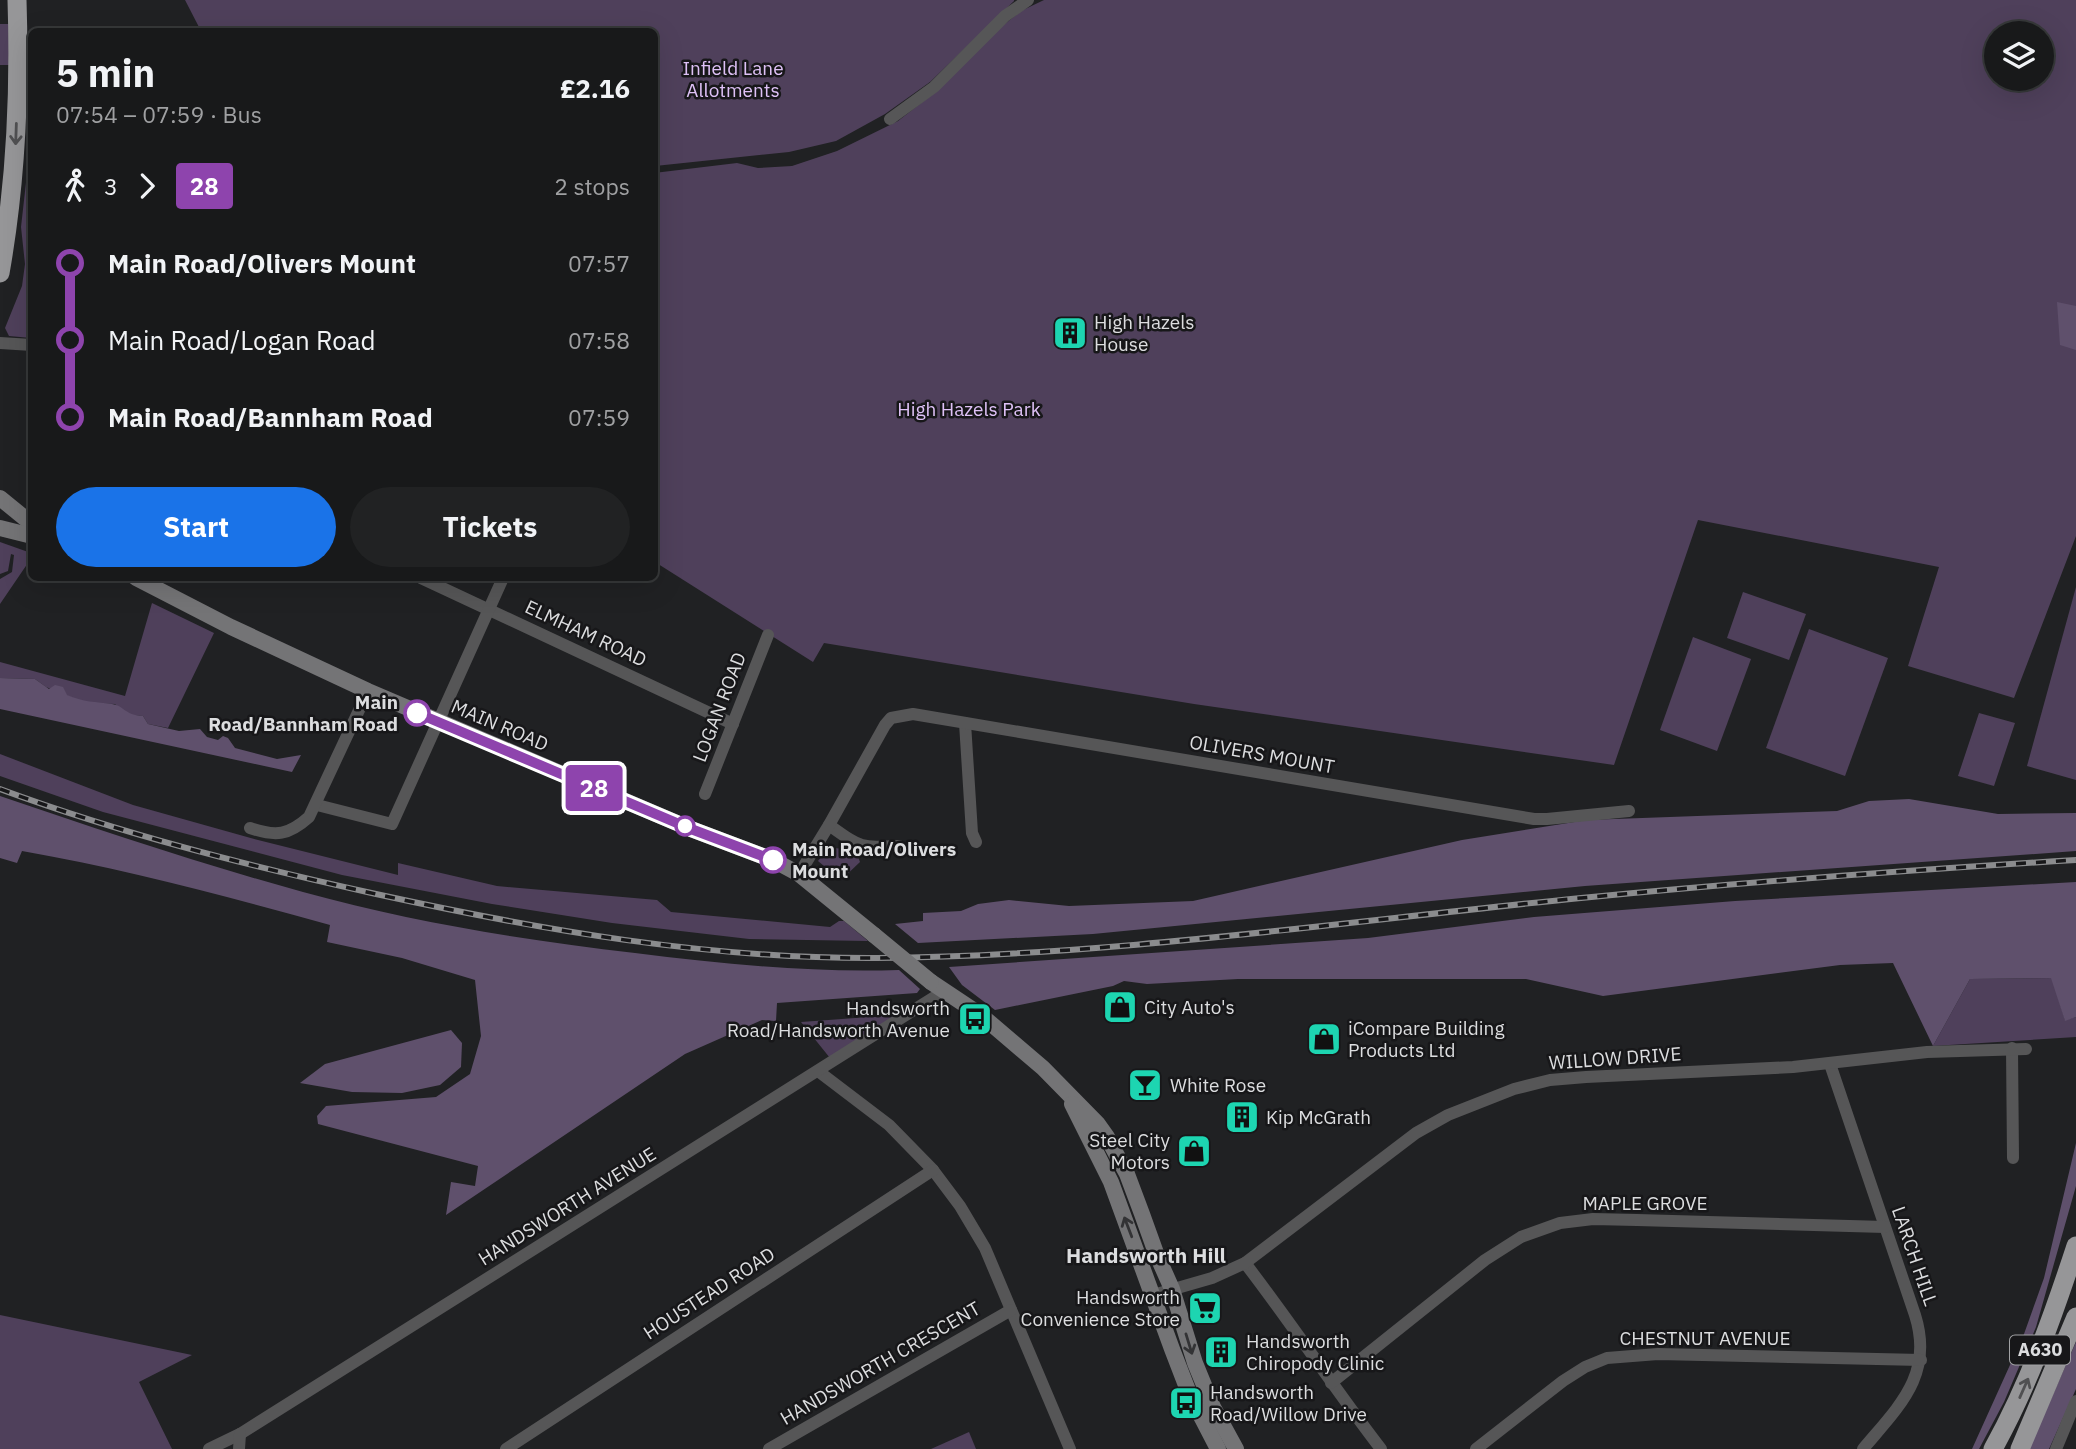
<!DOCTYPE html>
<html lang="en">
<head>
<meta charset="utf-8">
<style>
	body { margin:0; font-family:"IBM Plex Sans",sans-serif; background:#212223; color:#f1f3f6; height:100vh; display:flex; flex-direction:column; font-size:26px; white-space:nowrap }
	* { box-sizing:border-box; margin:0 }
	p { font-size:23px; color:#9fa0a2 }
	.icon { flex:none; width:38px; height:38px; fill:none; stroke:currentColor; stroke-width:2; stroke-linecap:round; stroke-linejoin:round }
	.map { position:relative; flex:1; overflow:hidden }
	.details { position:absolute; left:28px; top:28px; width:630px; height:553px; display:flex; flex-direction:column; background:#18191a; border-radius:10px; box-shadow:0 7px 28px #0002,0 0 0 2px #363839 }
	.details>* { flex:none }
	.badge { padding:0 14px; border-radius:5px; font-size:24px; line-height:46px }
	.tools { position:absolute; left:1984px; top:21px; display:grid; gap:14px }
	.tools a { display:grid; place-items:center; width:70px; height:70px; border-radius:50%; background:#18191a; box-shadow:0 7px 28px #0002,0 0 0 2px #363839; font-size:35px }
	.map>.badge { position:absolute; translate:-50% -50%; box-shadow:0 0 0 4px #fff }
	.legs { display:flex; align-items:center; gap:10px; height:77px; padding:0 28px; font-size:23px }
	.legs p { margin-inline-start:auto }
	.head { display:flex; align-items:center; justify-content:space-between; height:119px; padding:0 28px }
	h1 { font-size:38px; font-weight:700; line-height:52px }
	.action { display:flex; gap:14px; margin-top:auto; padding:14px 28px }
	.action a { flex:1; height:80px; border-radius:42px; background:#1a73e8; color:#fff; font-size:28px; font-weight:700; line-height:80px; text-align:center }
	.action a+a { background:#212223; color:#f1f3f6 }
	ul { padding:0 28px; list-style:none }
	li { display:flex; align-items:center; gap:24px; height:77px; font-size:26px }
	li i { display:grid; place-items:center; width:10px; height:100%; margin:0 9px; background:currentColor }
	li i::after { content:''; width:18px; height:18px; margin:-9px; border:5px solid; border-radius:50%; background:#18191a }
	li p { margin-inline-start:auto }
	li:first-child i { background:linear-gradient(#0000 50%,currentColor 0) }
	li:last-child i { background:linear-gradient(currentColor 50%,#0000 0) }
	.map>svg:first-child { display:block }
	.green { fill:#4f405b; fill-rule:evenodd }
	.forest { fill:#5f506c }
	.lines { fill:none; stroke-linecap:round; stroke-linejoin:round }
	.minor { stroke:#565657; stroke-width:12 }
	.secondary { stroke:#747476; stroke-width:16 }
	.trunk { stroke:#969698; stroke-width:19 }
	.rail-casing { stroke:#8b8c8e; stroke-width:6 }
	.rail { stroke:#171719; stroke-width:3.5; stroke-dasharray:10; stroke-linecap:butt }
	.secondary-bridge { stroke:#747476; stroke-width:16 }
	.oneway { stroke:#505052 }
	.oneway2 { stroke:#333335 }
	.line-1-casing { stroke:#fff; stroke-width:16 }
	.line-1 { stroke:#8e44ad; stroke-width:10 }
	.stop-1-dot { fill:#fff; stroke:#8e44ad; stroke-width:3.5 }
	.labels { text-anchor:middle; stroke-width:5; stroke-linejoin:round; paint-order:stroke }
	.shield { fill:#171719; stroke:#a1a2a4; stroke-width:2 }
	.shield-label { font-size:18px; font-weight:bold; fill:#dcdddf }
	.park-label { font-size:19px; fill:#dec1f6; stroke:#171719 }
	.poi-label { font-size:19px; fill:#dcdddf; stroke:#171719; text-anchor:start }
	.street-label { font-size:19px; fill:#dcdddf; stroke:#171719 }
	.stop-label { font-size:19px; font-weight:bold; fill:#dcdddf; stroke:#171719; text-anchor:end }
	.neighbourhood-label { font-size:21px; font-weight:bold; fill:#dcdddf; stroke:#171719 }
</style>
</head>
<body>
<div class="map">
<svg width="2076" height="1449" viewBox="0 0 2076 1449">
	<rect width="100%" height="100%" fill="#202123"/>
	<g class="green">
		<path d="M185,0h829v1l-84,81 -45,32 -49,27 -47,11 -134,14 -1,-134 -453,-1z"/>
		<path d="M1044,0h1032v536l-62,162 -106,-32 31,-99 -241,-47 -84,245 -420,-61 -370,-61 -11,19 -158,-100 -1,-389 83,-10 21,5 34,-2 45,-15 61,-30 36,-28 53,-55 34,-27zM1997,33h45v46h-45z"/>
		<path d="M0,24h10l1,41h-11z"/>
		<path d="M31,138v200l-22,-2 -4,-8 17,-42 3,-22 -4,-37z"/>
		<path d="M0,542l31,11 1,4 -32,47v-25l12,-7 2,-17 -3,-1 -3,17 -8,3z"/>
		<path d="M2076,587v193l-49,-14z"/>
		<path d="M1743,592l63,22 -17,46 -62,-22z"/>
		<path d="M152,603l62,30 -46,95 -20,-4 -5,-8 -16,-1 -12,-11 -30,-1 -39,-16 -11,-8 -35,-1v-16l125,34z"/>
		<path d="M1809,629l79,29 -43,118 -79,-28z"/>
		<path d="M1693,637l58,22 -34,92 -57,-21z"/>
		<path d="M1979,713l36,10 -21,63 -36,-10z"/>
		<path d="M0,754l133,51 125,35 140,35v-12l99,23 160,14 14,12 159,15 9,-6h5l24,20 -119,-2 -137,-16 -120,-19 -150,-29 -239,-63 -103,-36z"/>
		<path d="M828,848l27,1 5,13 -19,18 -23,-19z"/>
		<path d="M2052,978l13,42 11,-3v20l-143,9 37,-67z"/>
		<path d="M893,1005l13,12 -76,41 -29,-36 68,-5z"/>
		<path d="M0,1315l192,40 -53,27 33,67h-172z"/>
		<path d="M969,1432l7,17h-45z"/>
	</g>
	<g class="forest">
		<path d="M2057,302l19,4v44l-16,-5z"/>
		<path d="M0,678l35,1 14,10 6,-4 8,2 4,8c16,7 29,7 45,9 13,2 12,11 31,12l5,8 31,7 21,-2 7,8 11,3 5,-4 5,2 7,10 42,11 24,-4 -9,17 -292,-63z"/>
		<path d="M0,796c100,34 201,68 303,96 109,30 220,48 332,61 88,11 176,20 264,17l21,19 -3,4 -140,10 -1,18 -14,-1 -77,34 -239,161 5,-33 24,4 3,-20 -160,-42 -1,-8 9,-10 110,-9 34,-23 11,-38 -6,-56 -73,-22 -75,-16 3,-17c-102,-28 -204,-56 -308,-74l-5,12 -17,-5z"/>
		<path d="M1909,799l89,15 78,-1v38l-491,35 -492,48 -175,9 -23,-19 28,-3v-8l38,-2 17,-7 31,-4 60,6 124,-5 269,-61 125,-20 250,-9 32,-10z"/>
		<path d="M2076,882v135l-11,4 -14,-43 -81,1 -37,67 -40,-83 -53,2 -237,31 -77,-17h-288l-91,5 -23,-3 -11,5 -118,24 -33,-25 -13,-18 419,-29 166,-21 201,-16z"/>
		<path d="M451,1030l11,13 -1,24 -21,18 -38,8 -50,-1 -52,-9 25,-19z"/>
		<path d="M2076,1143v43l-40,141 -32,75 -25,47h-7l52,-115 20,-56z"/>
		<path d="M2076,1342v47l-27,60h-20z"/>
	</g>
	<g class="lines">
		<g class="minor">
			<path d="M890,119l44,-32 71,-71 23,-16"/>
			<path d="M0,343l32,2"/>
			<path d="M421,578l312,146"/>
			<path d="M965,723l7,110 4,9"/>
			<path d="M705,794l63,-159"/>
			<path d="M317,805l75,19 111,-246"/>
			<path d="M829,825c32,23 31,23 70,21"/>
			<path d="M250,828c26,9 39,7 59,-11l59,-126"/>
			<path d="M799,874l30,-49 56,-100 6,-7 22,-4 621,105h13l82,-8"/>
			<path d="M2012,1048l1,110"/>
			<path d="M1830,1064l85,251c19,60 -16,91 -52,134"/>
			<path d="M818,1071l71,54 44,45 27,36 25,42 85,201"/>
			<path d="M1245,1263c47,61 89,125 136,186"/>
			<path d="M1153,1295l59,-17 33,-15 171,-130 32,-18 66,-26 36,-9 36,-3 207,-10 134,-15 99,-3"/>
			<path d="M1331,1383l154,-123 36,-23 39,-14 33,-4 44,1 248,7"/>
			<path d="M209,1449l31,-15 704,-443"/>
			<path d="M239,1449l1,-15"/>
			<path d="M506,1449l427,-279"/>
			<path d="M769,1449l242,-139"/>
			<path d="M1476,1449l87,-68 22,-14 22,-9 51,-4 263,6"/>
			<path d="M2056,1449l20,-48"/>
		</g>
		<g class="secondary">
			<path d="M0,498l32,26"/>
			<path d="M0,528l32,8"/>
			<path d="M136,578l95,49 137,64 323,138 82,31 26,14 75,61"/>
			<path d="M931,982l51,34 61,52 54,55 10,14 20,37 15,40 14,39 16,36 23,74 18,44 23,42"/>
			<path d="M1072,1104l39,78 61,167 17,44 29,56"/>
		</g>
		<g class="trunk">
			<path d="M0,273c16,-90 20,-181 17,-273"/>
			<path d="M1993,1449c36,-65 60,-133 83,-203"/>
			<path d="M2020,1449l56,-132"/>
		</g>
		<g class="rail-casing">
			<path id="rail" d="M0,789c122,45 249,77 376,105 165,36 331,65 501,64 236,-2 470,-37 704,-60 165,-16 330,-28 495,-38"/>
		</g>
		<use href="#rail" class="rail"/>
		<path class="secondary-bridge" d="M874,935l57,47"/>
	</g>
	<defs><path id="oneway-shaft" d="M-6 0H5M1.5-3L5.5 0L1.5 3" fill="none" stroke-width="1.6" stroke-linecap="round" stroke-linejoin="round" transform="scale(1.75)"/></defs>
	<g class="oneway">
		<use href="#oneway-shaft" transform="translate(16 134) rotate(92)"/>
		<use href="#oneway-shaft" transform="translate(2024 1388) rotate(-66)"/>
	</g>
	<g class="oneway2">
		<use href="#oneway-shaft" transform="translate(1128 1227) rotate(-111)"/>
		<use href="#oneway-shaft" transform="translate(1189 1344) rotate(73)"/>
	</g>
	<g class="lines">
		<g class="line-1-casing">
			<path id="line-1" d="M417,713l274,116 82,31"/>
		</g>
		<use href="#line-1" class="line-1"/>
	</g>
	<defs>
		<g id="building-square" transform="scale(1.75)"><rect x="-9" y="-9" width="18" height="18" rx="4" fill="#1dd5b1" stroke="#171719"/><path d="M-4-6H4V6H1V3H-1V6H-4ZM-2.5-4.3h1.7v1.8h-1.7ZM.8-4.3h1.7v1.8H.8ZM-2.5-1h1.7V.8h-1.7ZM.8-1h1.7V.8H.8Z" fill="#111"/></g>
		<g id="shop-square" transform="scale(1.75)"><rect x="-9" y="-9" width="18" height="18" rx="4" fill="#1dd5b1" stroke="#171719"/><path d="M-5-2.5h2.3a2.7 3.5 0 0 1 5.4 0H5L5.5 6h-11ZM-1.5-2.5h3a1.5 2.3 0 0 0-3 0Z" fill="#111"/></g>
		<g id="bus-square" transform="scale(1.75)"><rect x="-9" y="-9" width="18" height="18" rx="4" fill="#1dd5b1" stroke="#171719"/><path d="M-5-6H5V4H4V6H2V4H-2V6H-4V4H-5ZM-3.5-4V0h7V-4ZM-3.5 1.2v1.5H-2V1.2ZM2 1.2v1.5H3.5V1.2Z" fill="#111"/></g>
		<g id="bar-square" transform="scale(1.75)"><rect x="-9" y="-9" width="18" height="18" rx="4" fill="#1dd5b1" stroke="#171719"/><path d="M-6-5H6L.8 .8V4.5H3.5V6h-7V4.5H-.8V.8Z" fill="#111"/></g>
		<g id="supermarket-square" transform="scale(1.75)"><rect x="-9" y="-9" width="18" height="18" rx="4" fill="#1dd5b1" stroke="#171719"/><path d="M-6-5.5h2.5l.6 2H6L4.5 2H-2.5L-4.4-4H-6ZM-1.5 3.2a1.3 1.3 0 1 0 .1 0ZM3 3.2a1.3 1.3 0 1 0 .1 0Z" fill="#111"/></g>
	</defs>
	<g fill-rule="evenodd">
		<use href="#building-square" x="1070" y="333"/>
		<use href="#shop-square" x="1120" y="1007"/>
		<use href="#bus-square" x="975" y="1019"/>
		<use href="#shop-square" x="1324" y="1039"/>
		<use href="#bar-square" x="1145" y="1085"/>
		<use href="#building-square" x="1242" y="1117"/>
		<use href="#shop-square" x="1194" y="1151"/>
		<use href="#supermarket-square" x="1205" y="1308"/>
		<use href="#building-square" x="1221" y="1352"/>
		<use href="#bus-square" x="1186" y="1403"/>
	</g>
	<g class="stop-1-dot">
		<circle cx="417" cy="713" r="12"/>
		<circle cx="685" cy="826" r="9"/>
		<circle cx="773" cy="860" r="12"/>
	</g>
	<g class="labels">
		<rect class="shield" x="2010" y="1335.5" width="60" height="29" rx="5"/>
		<g class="shield-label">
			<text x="2040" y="1356">A630</text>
		</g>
		<g class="park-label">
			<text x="733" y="75">Infield Lane<tspan x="733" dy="22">Allotments</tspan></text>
			<text x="969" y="416">High Hazels Park</text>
		</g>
		<g class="poi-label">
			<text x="1094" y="329">High Hazels<tspan x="1094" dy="22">House</tspan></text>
			<text x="1144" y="1014">City Auto's</text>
			<text x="950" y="1015" text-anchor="end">Handsworth<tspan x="950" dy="22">Road/Handsworth Avenue</tspan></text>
			<text x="1348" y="1035">iCompare Building<tspan x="1348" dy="22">Products Ltd</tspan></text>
			<text x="1170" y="1092">White Rose</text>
			<text x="1266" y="1124">Kip McGrath</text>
			<text x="1170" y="1147" text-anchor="end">Steel City<tspan x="1170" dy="22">Motors</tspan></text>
			<text x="1180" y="1304" text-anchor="end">Handsworth<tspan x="1180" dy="22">Convenience Store</tspan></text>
			<text x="1246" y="1348">Handsworth<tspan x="1246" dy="22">Chiropody Clinic</tspan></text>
			<text x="1210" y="1399">Handsworth<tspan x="1210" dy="22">Road/Willow Drive</tspan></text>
		</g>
		<g class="street-label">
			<text transform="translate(586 633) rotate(25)" y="7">ELMHAM ROAD</text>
			<text transform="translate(719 707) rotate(-69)" y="7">LOGAN ROAD</text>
			<text transform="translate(500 725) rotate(23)" y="7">MAIN ROAD</text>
			<text transform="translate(1262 754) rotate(10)" y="7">OLIVERS MOUNT</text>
			<text transform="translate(1615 1058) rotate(-4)" y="7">WILLOW DRIVE</text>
			<text x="1645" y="1210">MAPLE GROVE</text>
			<text transform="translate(567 1206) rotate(-32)" y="7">HANDSWORTH AVENUE</text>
			<text transform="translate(1915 1256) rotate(71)" y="7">LARCH HILL</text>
			<text transform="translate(709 1293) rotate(-33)" y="7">HOUSTEAD ROAD</text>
			<text x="1705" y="1345">CHESTNUT AVENUE</text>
			<text transform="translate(880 1363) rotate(-30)" y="7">HANDSWORTH CRESCENT</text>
		</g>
		<g class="stop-label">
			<text x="398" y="709">Main<tspan x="398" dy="22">Road/Bannham Road</tspan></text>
			<text x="792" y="856" text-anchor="start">Main Road/Olivers<tspan x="792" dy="22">Mount</tspan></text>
		</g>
		<g class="neighbourhood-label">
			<text x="1146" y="1263">Handsworth Hill</text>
		</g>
	</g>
</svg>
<div class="tools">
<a><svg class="icon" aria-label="layers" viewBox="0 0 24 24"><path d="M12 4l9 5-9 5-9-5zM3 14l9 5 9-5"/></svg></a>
</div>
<b class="badge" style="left:594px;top:788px;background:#8e44ad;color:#fff">28</b>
<section class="details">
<div class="head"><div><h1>5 min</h1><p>07:54 – 07:59 · Bus</p></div><b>£2.16</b></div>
<div class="legs"><svg class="icon" aria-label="walk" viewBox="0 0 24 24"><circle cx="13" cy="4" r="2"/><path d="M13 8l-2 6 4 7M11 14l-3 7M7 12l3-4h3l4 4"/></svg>3<svg class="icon" aria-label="forward" viewBox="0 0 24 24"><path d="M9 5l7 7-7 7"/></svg><b class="badge" style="background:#8e44ad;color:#fff">28</b><p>2 stops</p></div>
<ul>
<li><i style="color:#8e44ad"></i><b>Main Road/Olivers Mount</b><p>07:57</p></li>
<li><i style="color:#8e44ad"></i><span>Main Road/Logan Road</span><p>07:58</p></li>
<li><i style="color:#8e44ad"></i><b>Main Road/Bannham Road</b><p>07:59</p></li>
</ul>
<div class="action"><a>Start</a><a>Tickets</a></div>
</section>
</div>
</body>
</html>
